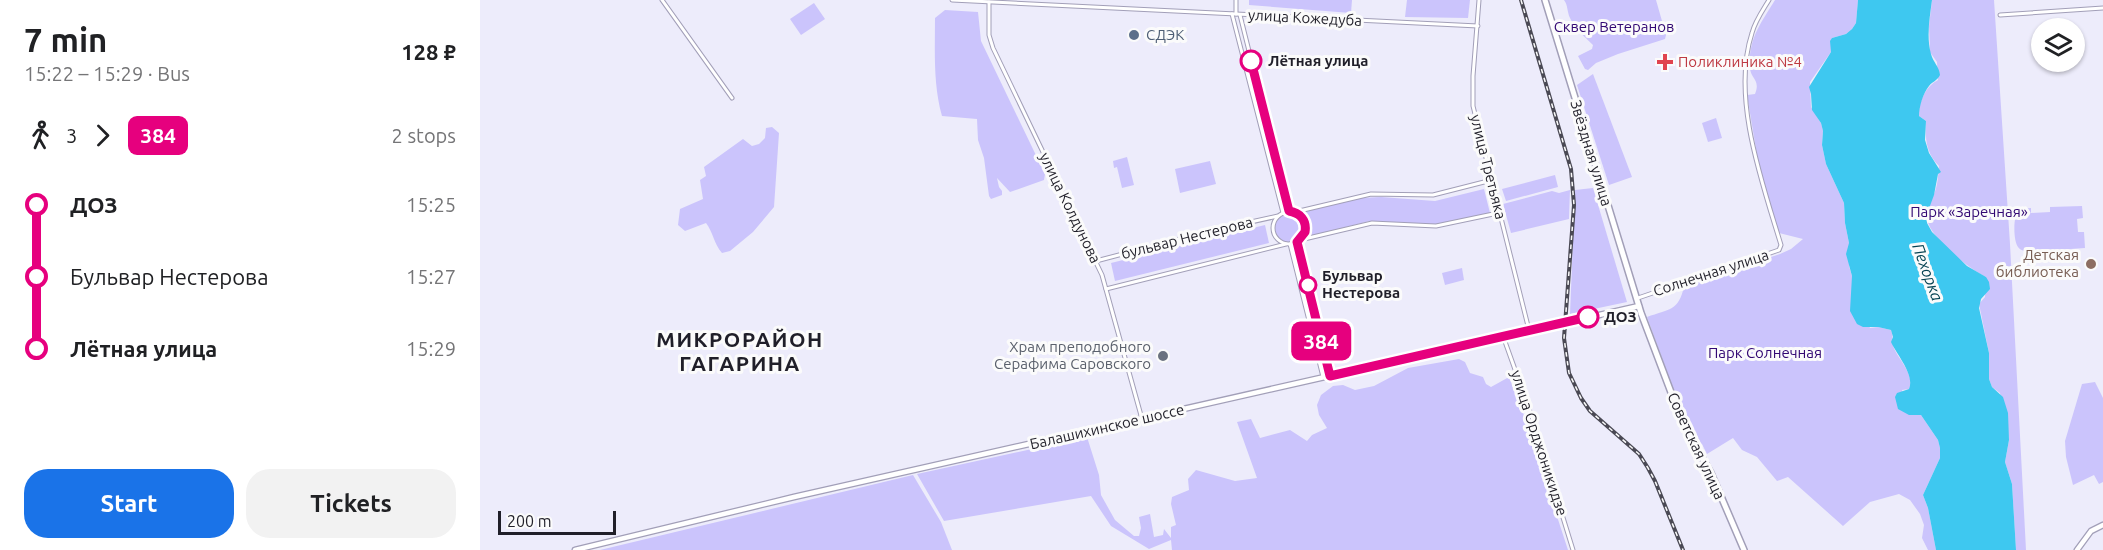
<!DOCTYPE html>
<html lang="en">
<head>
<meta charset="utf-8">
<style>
	body { margin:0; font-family:Ubuntu,sans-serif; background:#f2f2f2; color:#202124; height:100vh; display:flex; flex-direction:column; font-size:22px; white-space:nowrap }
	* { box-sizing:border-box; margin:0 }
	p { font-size:20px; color:#757577 }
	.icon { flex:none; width:33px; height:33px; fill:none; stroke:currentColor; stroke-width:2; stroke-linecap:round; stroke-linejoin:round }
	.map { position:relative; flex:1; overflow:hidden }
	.panel { display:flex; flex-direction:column; background:#fff; width:480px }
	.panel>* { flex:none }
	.badge { padding:0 12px; border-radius:9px; font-size:21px; line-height:39px }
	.controls { position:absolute; left:1551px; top:18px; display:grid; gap:12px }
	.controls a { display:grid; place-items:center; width:54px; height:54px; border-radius:50%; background:#fff; box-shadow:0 2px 4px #0004; font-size:30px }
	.scale { position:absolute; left:18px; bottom:15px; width:118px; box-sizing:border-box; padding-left:6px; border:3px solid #201f29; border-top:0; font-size:16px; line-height:21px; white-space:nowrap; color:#201f29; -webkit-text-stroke:4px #fbfbfb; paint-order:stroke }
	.map>.badge { position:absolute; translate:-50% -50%; box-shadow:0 0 0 3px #fff }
	.legs { display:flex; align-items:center; gap:9px; height:66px; padding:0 24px; font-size:20px }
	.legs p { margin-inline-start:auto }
	.head { display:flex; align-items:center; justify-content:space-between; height:102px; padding:0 24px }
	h1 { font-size:33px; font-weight:700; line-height:45px }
	.cta { display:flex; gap:12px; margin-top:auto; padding:12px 24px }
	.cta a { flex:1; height:69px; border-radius:24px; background:#1a73e8; color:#fff; font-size:24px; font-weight:700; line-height:69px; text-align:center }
	.cta a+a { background:#f2f2f2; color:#202124 }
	ul { padding:0 24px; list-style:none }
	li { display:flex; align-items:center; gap:21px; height:72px; font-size:22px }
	li i { display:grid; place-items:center; width:9px; height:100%; margin:0 8px; background:currentColor }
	li i::after { content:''; width:15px; height:15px; margin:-8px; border:4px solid; border-radius:50%; background:#fff }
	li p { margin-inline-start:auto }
	li:first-child i { background:linear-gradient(#0000 50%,currentColor 0) }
	li:last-child i { background:linear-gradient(currentColor 50%,#0000 0) }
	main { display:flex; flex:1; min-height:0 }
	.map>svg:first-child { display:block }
	.green { fill:#cbc4fc }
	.water { fill:#3ec8f0 }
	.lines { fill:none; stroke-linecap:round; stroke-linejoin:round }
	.minor-casing { stroke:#a29fb8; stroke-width:5 }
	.secondary-casing { stroke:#a29fb8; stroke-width:7 }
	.primary-casing { stroke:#a29fb8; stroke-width:8 }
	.minor { stroke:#fff; stroke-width:3 }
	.secondary { stroke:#fff; stroke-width:4.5 }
	.primary { stroke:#fff; stroke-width:5 }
	.rail-casing { stroke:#4a4954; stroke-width:4 }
	.rail { stroke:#fbfbfb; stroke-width:1.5; stroke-dasharray:4.5; stroke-linecap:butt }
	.line-1-casing { stroke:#fff; stroke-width:14 }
	.line-1 { stroke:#e6007e; stroke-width:9 }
	.service-dot { fill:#5c6f8a; stroke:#fbfbfb; stroke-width:2 }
	.stop-1-dot { fill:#fff; stroke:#e6007e; stroke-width:3 }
	.health-dot { fill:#e0444e; stroke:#fbfbfb; stroke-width:2 }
	.education-dot { fill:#8d6e63; stroke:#fbfbfb; stroke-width:2 }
	.worship-dot { fill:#6b7280; stroke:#fbfbfb; stroke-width:2 }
	.labels { text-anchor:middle; stroke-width:6; stroke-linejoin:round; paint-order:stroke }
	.street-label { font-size:15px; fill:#201f29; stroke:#fbfbfb }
	.park-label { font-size:15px; fill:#320873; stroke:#fbfbfb }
	.service-label { font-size:15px; fill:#4e5e75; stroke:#fbfbfb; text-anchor:start }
	.stop-label { font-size:15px; font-weight:bold; fill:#201f29; stroke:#fbfbfb; text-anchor:start }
	.health-label { font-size:15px; fill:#be3a42; stroke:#fbfbfb; text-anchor:start }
	.education-label { font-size:15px; fill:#785e54; stroke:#fbfbfb; text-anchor:end }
	.worship-label { font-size:15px; fill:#5b616d; stroke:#fbfbfb; text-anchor:end }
	.water-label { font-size:16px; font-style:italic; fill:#064353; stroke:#fbfbfb }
	.district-label { font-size:21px; font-weight:bold; letter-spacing:1.5px; fill:#201f29; stroke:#fbfbfb }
</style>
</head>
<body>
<main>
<section class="panel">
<div class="head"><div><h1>7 min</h1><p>15:22 – 15:29 · Bus</p></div><b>128 ₽</b></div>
<div class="legs"><svg class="icon" aria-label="walk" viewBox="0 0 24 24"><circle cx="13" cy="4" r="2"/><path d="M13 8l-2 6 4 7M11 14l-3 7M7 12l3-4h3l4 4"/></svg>3<svg class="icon" aria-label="forward" viewBox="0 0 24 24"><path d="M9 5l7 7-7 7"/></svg><b class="badge" style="background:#e6007e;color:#fff">384</b><p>2 stops</p></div>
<ul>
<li><i style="color:#e6007e"></i><b>ДОЗ</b><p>15:25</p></li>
<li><i style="color:#e6007e"></i><span>Бульвар Нестерова</span><p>15:27</p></li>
<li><i style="color:#e6007e"></i><b>Лётная улица</b><p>15:29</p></li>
</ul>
<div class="cta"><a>Start</a><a>Tickets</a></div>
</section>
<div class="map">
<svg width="1623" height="550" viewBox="0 0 1623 550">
	<rect width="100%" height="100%" fill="#edecfb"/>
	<g class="green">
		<path d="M769,0h103l-1,13 -102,-8z"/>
		<path d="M927,0h63l-2,18 -63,-1z"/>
		<path d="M1084,0h92l10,35 -1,4 -47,15 -22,9 -8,7 -3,-1 -7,-13 14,-7 1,-4c-9,-9 -18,-16 -23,-27 -3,-6 -2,-13 -6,-18z"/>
		<path d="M1295,0h83l-2,23 -4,6 -6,5 -14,4 -1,14 -21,30 1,25 10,16 2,8 -1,14 4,19 18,39 1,20 4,20v23l3,10v12l18,40 8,-1 13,3c2,5 1,9 2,15 2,11 23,29 16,44l-7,1 7,25h12l17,25 2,8v10l-17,37 5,13 8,42h-8l-6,-12 2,-13 -4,-11 -10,-14 -11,-6 -29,8 -27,24 -55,-49 -11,4 -20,-24 -15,-7 -9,-12 -26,16 -5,-10 -4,2 -14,-27 -37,-102c22,-8 32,-6 37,-31l96,-32 11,-5 12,-10 -24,-6 -21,-72 -11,-66 8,-1c6,-15 -5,-15 -5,-27 -2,-28 11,-44 25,-67z"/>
		<path d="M1452,0h62l16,244 16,306h-10l-4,-66 -7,-22 4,-22 -9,-47 -8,-6 -3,-8v-26l-10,-49 6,-7 1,-20c-17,-8 -60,-42 -59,-61 0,-9 4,-15 7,-22 4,-9 4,-19 5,-28 -13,-13 -14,-27 -13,-45l-7,-5c-1,-14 7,-30 19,-36l-1,-18 -7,-10 -1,-26z"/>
		<path d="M334,3l11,16 -24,16 -11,-16z"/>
		<path d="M465,10l33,2 3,29 64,133 -1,6 -34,12 -13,-14 2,9 3,4v4l-11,4 -2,-3 -5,-38 -6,-18 -1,-21 -35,-3c-9,-32 -7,-65 -7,-98z"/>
		<path d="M1113,74l39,103 -23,8 -32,-100z"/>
		<path d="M1236,118l6,20 -14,4 -6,-19z"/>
		<path d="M292,127l7,6 -5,74 -21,25 -23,19 -8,2c-8,-9 -9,-21 -16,-30l-21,8 -7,-6 2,-16 23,-10 -3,-19 6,-4 -2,-9 39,-28 9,7 7,-2 6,-6 1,-10z"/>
		<path d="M647,157l7,28 -12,3 -5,-21 -3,1 -1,-7z"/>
		<path d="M730,161l6,23 -36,9 -5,-24z"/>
		<path d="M1075,175l3,12 -52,14 -4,-12z"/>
		<path d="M1113,188l34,114 -57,12 5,-124z"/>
		<path d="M1004,189l6,24 -58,12 -62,-4 -60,15 -6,-24 56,-14 21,-1 54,4z"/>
		<path d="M1090,190l-1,29 -58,14 -8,-29 49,-13 7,2z"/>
		<path d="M1602,206l1,12 -6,1 1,13h6l1,16 -58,4c-4,-2 -6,-1 -9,-5 -5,-7 -5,-32 1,-38l12,-1v5l19,-1v-5z"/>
		<circle cx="809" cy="228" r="14"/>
		<path d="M785,225l4,18 -154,38 -4,-18z"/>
		<path d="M982,268l2,12 -19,5 -3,-12z"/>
		<path d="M979,359l6,3 5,11 13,4 3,7 5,3 18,-10 6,16 3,4 50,153h-396l-1,-10 -22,9 -38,-23 -20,-30 -147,25 -27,-47 170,-37 12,38 2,20 14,25 19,16h5l2,-8 -2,-11 11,-3 4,23 9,-2 1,-6 7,9v-11l5,-2 -5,-21 1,-7 17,-7 -1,-11 8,-9 39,11 22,-3 -20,-56 14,-3 9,19 30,-8 17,11 5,-6 15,-7 -8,-13 -2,-10 4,-10 12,-9 10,-1 12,5 19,-4 34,-18z"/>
		<path d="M1615,382l8,16v84l-4,2 -5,-9 -21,10 -7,-28 -1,-16 17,-57z"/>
		<path d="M433,475l28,47 11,28h-352z"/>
	</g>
	<path class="water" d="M1378,0h74c-2,16 -6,37 -1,54 2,8 8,12 9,21 -3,6 -7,6 -11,11 -6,7 -10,21 -10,30l7,5 -1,19 4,13 12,19 -3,2 -4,21 -7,19v9l5,9 35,34 19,11 3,5 1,7 -9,10 -2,9 10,45v26l3,8 11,10 5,16 1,27 -4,22 7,22 4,66h-80l-8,-42 -5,-13 17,-37v-10l-2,-8 -17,-25h-12l-11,-6 -3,-12 2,-4 12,-4c6,-14 -12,-34 -18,-47l2,-5 -2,-7 -13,-3h-15l-6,-3 -7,-13 2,-35 -6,-22 3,-11 -4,-20 -1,-20 -18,-39 -4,-19 1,-14 -2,-8 -9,-13 -1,-16 -2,-7 22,-35 -1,-11 2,-3 14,-4 6,-5 4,-6z"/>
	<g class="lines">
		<g class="minor-casing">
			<g id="minor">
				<path d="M182,0l70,98"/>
				<path d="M472,0l526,26"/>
				<path d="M999,0l-6,76v30l56,224"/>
				<path d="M509,2v33l4,13 109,227 40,144"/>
				<path d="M752,14l51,199"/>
				<path d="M756,14v-14"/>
				<path d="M760,15l49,196"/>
				<path d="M1520,15l103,-7"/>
				<circle cx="809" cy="228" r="16"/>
				<path d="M815,212l76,-18 62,1 59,-15"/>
				<path d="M820,240l72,-17 64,3 62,-13"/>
				<path d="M817,242l33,134"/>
				<path d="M810,244l33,133"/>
				<path d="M616,261l114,-30 68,-15"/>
				<path d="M626,289l180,-45"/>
				<path d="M1158,298l141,-48 2,-5c-19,-63 -50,-148 -29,-212 3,-12 11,-23 17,-33"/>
				<path d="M1023,336l29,81 41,133"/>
			</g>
		</g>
		<g class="secondary-casing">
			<g id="secondary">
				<path d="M95,550l219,-53 845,-191"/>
				<path d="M1597,550l14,-19 12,-6"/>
			</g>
		</g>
		<g class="primary-casing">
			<path id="primary" d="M1065,0l96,313 42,111 28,49 33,77"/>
		</g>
		<use href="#minor" class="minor"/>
		<use href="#secondary" class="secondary"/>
		<use href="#primary" class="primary"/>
		<g class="rail-casing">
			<path id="rail" d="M1041,0l50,169 3,36 -10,133 5,35 12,25 9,13 49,43 9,14 7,13 28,69"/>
		</g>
		<use href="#rail" class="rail"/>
	</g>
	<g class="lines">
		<g class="line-1-casing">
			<path id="line-1" d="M771,61l38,150c11,2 18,9 16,21l-8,10 33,134 258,-59"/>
		</g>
		<use href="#line-1" class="line-1"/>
	</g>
	<circle class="service-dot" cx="654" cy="35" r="6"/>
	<g class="stop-1-dot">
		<circle cx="771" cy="61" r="10"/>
		<circle cx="828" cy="285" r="8"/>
		<circle cx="1108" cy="317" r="10"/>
	</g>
	<path class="health-dot" d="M1182 53h6v6h6v6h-6v6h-6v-6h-6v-6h6z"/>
	<circle class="education-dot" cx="1611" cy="264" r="6"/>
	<circle class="worship-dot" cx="683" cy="356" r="6"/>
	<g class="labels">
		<g class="street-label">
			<text transform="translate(825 18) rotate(3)" y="5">улица Кожедуба</text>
			<text transform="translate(1111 153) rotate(73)" y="5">Звёздная улица</text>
			<text transform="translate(1008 167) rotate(76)" y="5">улица Третьяка</text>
			<text transform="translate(590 208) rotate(64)" y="5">улица Колдунова</text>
			<text transform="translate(707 238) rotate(-14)" y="5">бульвар Нестерова</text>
			<text transform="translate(1231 273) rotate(-18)" y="5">Солнечная улица</text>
			<text transform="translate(627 427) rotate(-13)" y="5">Балашихинское шоссе</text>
			<text transform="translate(1059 443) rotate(72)" y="5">улица Орджоникидзе</text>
			<text transform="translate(1216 446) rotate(65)" y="5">Советская улица</text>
		</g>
		<g class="park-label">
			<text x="1134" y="32">Сквер Ветеранов</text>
			<text x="1489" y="217">Парк «Заречная»</text>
			<text x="1285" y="358">Парк Солнечная</text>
		</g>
		<g class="service-label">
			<text x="666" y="40">СДЭК</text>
		</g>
		<g class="stop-label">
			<text x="788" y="66">Лётная улица</text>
			<text x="842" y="281">Бульвар<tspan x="842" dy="17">Нестерова</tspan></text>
			<text x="1124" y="322">ДОЗ</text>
		</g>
		<g class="health-label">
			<text x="1198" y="67">Поликлиника №4</text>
		</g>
		<g class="education-label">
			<text x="1599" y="260">Детская<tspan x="1599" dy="17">библиотека</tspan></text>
		</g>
		<g class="worship-label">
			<text x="671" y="352">Храм преподобного<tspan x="671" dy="17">Серафима Саровского</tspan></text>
		</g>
		<g class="water-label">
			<text transform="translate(1448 272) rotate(70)" y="6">Пехорка</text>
		</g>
		<g class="district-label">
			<text x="260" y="347">МИКРОРАЙОН<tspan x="260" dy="24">ГАГАРИНА</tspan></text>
		</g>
	</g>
</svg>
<div class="controls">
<a><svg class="icon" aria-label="layers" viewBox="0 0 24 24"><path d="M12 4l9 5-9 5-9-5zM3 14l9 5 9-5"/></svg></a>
</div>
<div class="scale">200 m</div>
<b class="badge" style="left:841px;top:341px;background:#e6007e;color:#fff">384</b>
</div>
</main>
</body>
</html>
